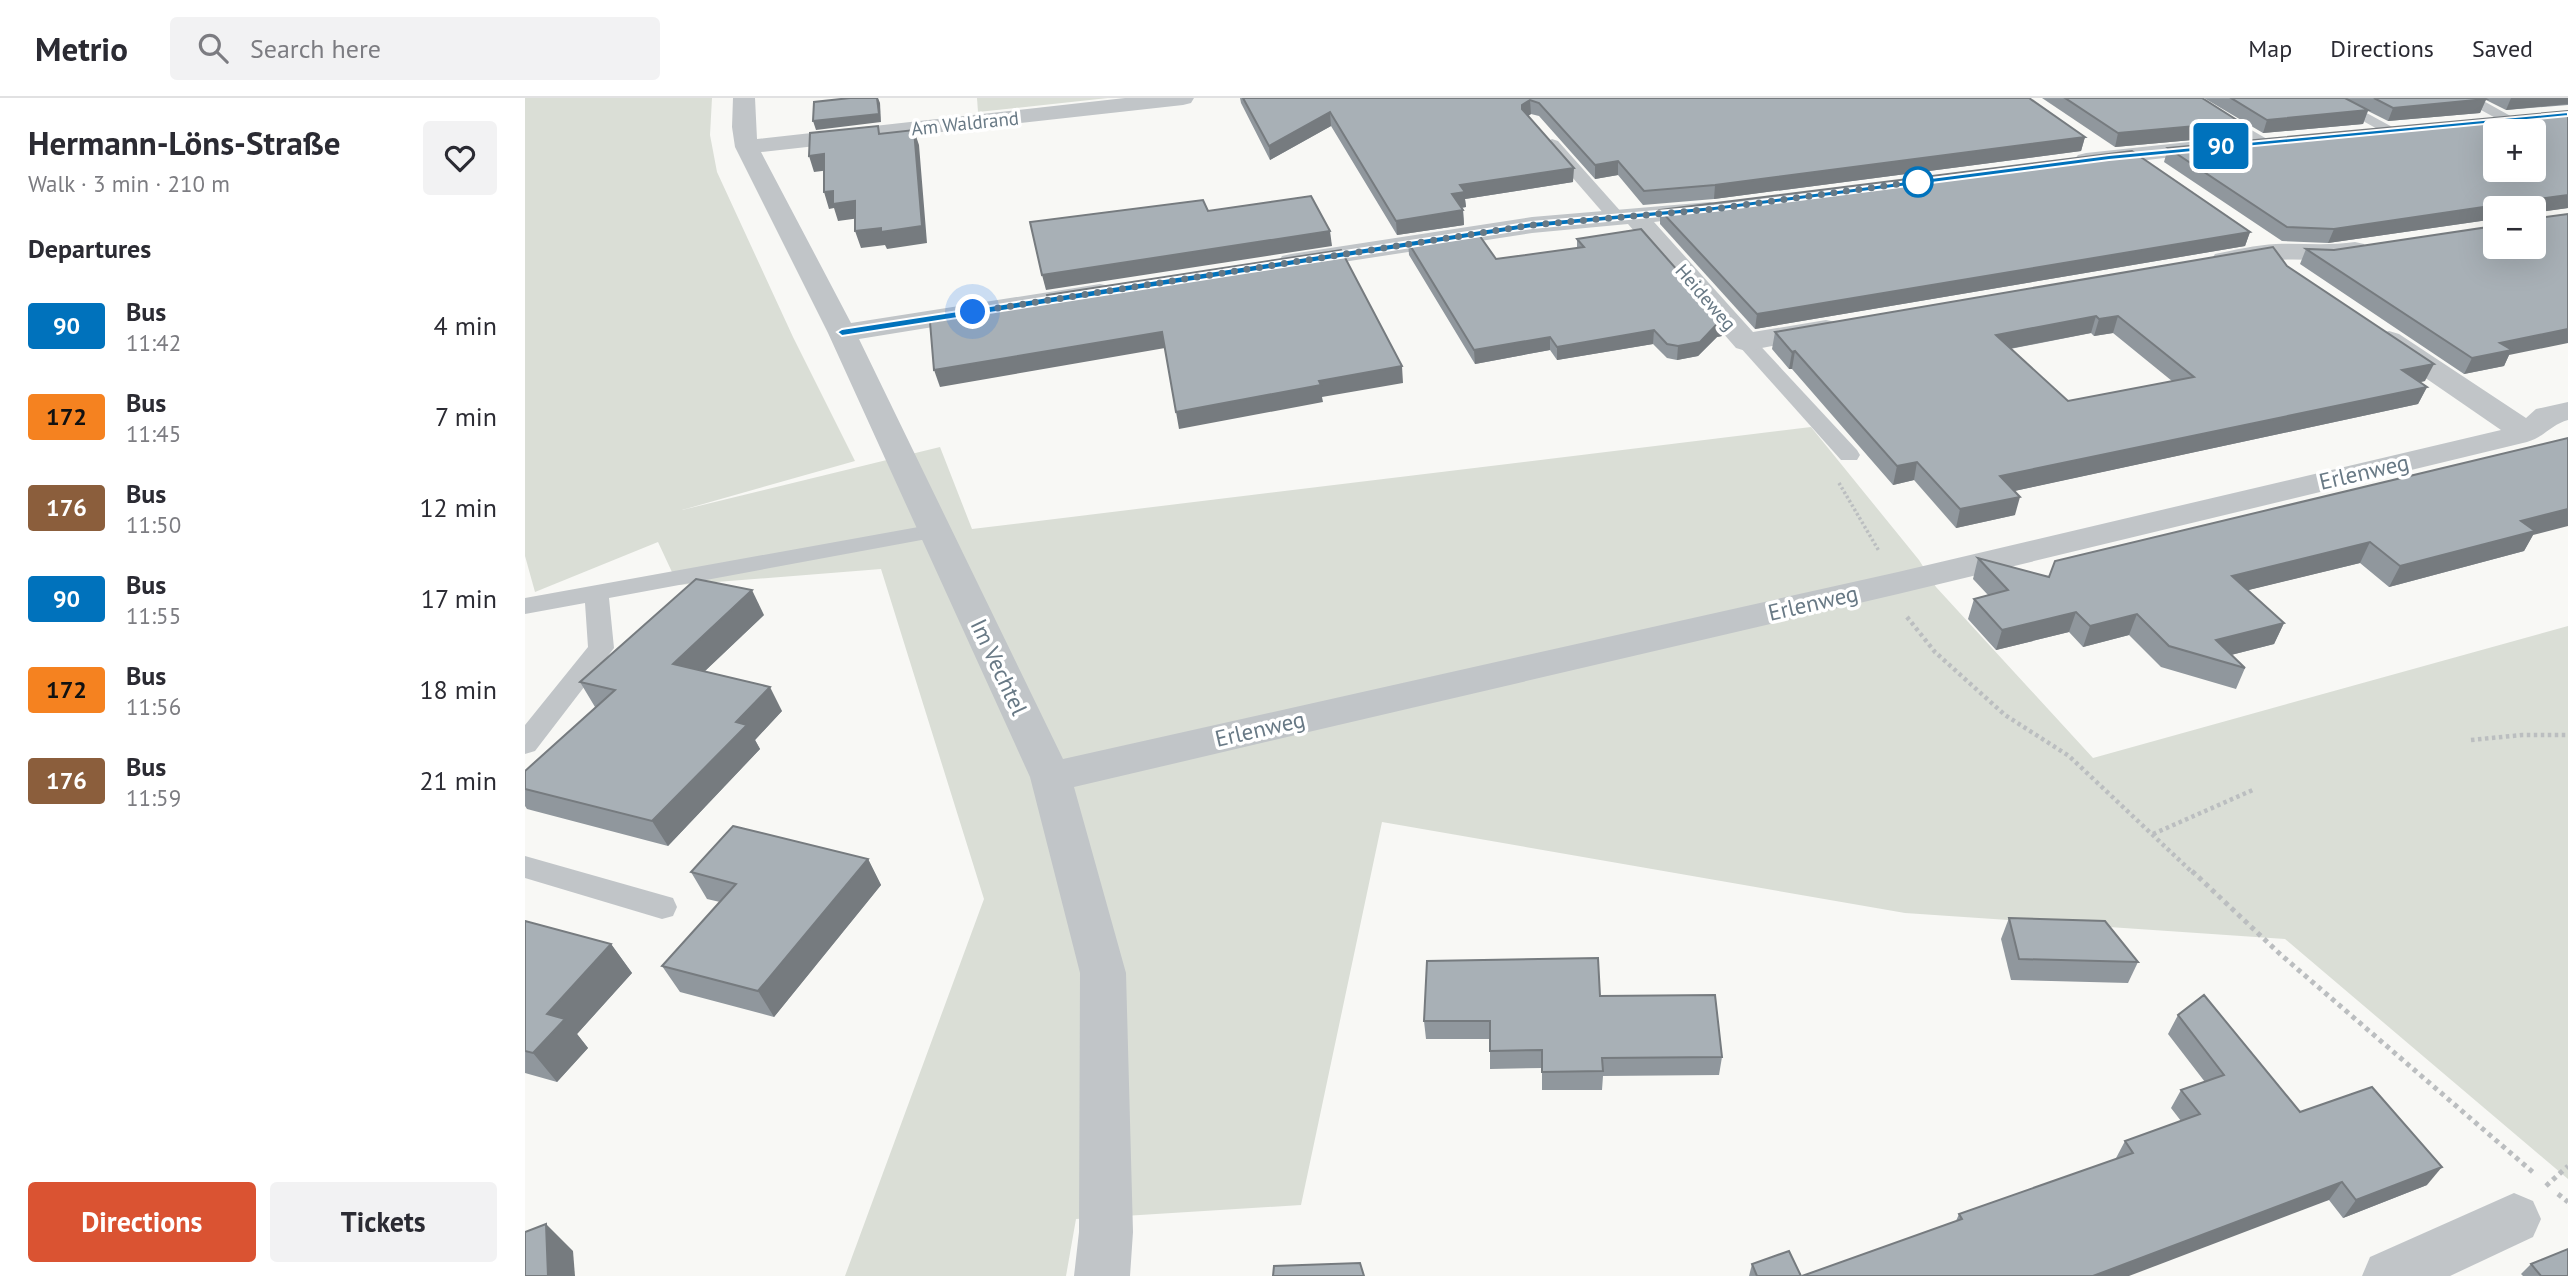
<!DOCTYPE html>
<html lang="en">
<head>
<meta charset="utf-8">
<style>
	body { margin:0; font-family:"PT Sans",sans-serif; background:#f2f2f3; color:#2b2b33; height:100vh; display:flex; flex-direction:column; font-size:26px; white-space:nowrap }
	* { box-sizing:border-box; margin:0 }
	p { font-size:23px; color:#7c7c81 }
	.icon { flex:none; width:38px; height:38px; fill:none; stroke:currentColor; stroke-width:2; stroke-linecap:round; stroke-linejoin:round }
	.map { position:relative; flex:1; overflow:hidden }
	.sheet { display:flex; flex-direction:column; background:#fff; width:525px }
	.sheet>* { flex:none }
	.badge { padding:0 14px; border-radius:5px; font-size:24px; line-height:46px }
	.buttons { position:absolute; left:1958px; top:21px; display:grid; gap:14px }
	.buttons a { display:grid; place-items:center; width:63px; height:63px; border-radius:7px; background:#fff; box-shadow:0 7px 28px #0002; font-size:35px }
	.you { position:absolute; width:35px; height:35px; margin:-18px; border:5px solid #fff; border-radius:50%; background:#1a73e8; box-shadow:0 0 0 10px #1a73e833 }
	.map>.badge { position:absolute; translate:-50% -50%; box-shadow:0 0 0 4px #fff }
	h2 { padding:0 28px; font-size:26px; line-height:63px }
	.round { display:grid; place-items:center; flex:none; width:74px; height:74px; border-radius:7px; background:#f2f2f3 }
	.summary { display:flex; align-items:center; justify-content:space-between; height:119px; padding:0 28px }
	h1 { font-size:33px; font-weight:600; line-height:52px }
	.action { display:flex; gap:14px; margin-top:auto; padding:14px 28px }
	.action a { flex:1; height:80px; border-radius:7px; background:#da5332; color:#fff; font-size:28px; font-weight:600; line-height:80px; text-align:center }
	.action a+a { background:#f2f2f3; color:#2b2b33 }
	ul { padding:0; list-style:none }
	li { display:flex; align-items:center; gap:21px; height:91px; padding:0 28px }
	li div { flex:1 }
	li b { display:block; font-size:26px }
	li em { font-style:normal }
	li .badge { min-width:77px; font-weight:700; text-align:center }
	header { display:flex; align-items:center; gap:42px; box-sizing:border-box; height:98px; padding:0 35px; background:#fff; border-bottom:2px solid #e1e1e2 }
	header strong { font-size:33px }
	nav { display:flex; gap:38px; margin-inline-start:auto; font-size:24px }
	.search { width:490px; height:63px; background:#f2f2f3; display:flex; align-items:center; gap:18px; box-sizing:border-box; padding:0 24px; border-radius:7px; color:#7c7c81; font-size:26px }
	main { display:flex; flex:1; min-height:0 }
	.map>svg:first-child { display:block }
	.green { fill:#daded6 }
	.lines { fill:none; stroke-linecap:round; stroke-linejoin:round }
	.path-far2 { stroke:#bbbec0; stroke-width:3.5; stroke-dasharray:2.5 2.5; stroke-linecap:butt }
	.path-far1 { stroke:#bbbec0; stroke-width:4.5; stroke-dasharray:3.5 3.5; stroke-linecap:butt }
	.path { stroke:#bbbec0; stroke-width:5; stroke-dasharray:4.5 4.5; stroke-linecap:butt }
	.lane { fill:#c1c5c8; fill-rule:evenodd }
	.street { fill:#c1c5c8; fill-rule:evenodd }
	.wall { fill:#90979d; fill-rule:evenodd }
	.shaded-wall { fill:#767b7f }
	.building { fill:#a8b0b6; stroke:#767b7f; stroke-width:2; fill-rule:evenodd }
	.line { fill:#0072bc; stroke:#fff; stroke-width:2 }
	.walk { stroke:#687985; stroke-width:7; stroke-dasharray:0 12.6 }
	.stop-dot { fill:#fff; stroke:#0072bc; stroke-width:3.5 }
	.labels { text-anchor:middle; stroke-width:7; stroke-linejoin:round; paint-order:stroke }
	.far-street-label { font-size:19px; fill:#687985; stroke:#fff }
	.street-label { font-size:23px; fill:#687985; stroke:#fff }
</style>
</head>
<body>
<header>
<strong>Metrio</strong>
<div class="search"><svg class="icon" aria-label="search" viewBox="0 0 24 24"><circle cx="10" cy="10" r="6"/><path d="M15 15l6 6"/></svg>Search here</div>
<nav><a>Map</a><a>Directions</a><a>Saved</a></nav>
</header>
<main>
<section class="sheet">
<div class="summary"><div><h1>Hermann-Löns-Straße</h1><p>Walk · 3 min · 210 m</p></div><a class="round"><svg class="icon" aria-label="heart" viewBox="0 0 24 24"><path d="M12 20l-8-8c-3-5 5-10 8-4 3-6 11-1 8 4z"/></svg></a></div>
<h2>Departures</h2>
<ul>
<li><span class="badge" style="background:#0072bc;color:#fff">90</span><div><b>Bus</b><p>11:42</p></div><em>4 min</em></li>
<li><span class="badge" style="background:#f58220;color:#111">172</span><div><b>Bus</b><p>11:45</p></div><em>7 min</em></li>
<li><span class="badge" style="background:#8b5e3c;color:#fff">176</span><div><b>Bus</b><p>11:50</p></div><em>12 min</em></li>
<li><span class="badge" style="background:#0072bc;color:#fff">90</span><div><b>Bus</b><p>11:55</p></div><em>17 min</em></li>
<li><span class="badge" style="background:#f58220;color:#111">172</span><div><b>Bus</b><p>11:56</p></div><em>18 min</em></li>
<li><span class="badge" style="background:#8b5e3c;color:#fff">176</span><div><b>Bus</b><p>11:59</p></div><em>21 min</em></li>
</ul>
<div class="action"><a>Directions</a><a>Tickets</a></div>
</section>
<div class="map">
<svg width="2043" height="1178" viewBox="0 0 2043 1178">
	<rect width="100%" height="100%" fill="#f8f8f5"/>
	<g class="green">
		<path d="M0,0h187l-2,37 7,37 76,165 62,124 -173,49 258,-63 32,82 839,-102 108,133 17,27 157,171 475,-132v553l-283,-240 -380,-26 -523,-91 -81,383 -225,14 -10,57h-221l139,-377 -103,-330 -203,16 -20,-43 -123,50 -10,-36z"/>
		<path d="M452,0h131l-130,14z"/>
	</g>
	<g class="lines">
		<path class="path-far2" d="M1314,385l40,68"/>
		<g class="path-far1">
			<path d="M1382,519l28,35 70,63 64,41 124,117"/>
			<path d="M1946,642l51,-5h46"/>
			<path d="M1628,736l102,-45"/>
		</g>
		<g class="path">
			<path d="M1667,773l88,83 255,220"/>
			<path d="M2021,1088l22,-20"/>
			<path d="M2033,1096l10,8"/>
		</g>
		<g class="lane">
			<path d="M1796,0h18l57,31 -3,3h-10z"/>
			<path d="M1934,0h19l38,21 -3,3h-10z"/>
			<path d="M1685,8l57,33 2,3 -8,5 -6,-2 -50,-31 -3,-3 3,-3z"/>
			<path d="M1027,41l6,2 65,73 3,4 -3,4h-12l-65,-75 -2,-3z"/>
			<path d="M1221,238l7,2 104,112 3,5 -3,5h-16l-102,-114 -3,-4z"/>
			<path d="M410,426l8,2 4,5 -4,5 -334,62 5,50 -79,103 -10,3v-29l63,-78 -3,-44 -60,11v-16z"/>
			<path d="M0,758l148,42 4,9 -4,9 -11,3 -137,-41z"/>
		</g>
		<g class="street">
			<path d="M208,0h22l2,41 368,-41h69l-3,5 -8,2 -422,47 90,171 249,-39 10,2 4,6 -4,6 -10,2 -241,39 204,420 835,-187 603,-142 -122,-84 -4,-6 4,-6 10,-3 10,3 127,84 10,-9 32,-7v18c-16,4 -25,18 -41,22l-629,152 -824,193 52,186 7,259 -3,44h-56l5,-44 1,-259 -50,-196 -202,-444 -93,-186 -3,-20z"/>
			<path d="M1692,41l8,2 4,5 -4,5 -139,16 -8,-2 -4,-5 4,-5 8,-2z"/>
			<path d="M1185,104l9,2 3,5 -3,5 -65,8 99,110 73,-12 10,2 4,6 -4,6 -90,17 -10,-3 -108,-124 -96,9 -241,37 -9,-2 -4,-6 4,-6 9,-2 241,-37z"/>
			<path d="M1830,144l9,2 4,6 -4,6c-30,7 -58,2 -89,4 -20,1 -40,11 -60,6l-4,-6 4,-6c19,-4 41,-9 61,-10 27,-1 52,2 79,-2z"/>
			<path d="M1989,1095l19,8 8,18 -8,18 -83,39h-88l8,-19z"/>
		</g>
	</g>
	<g class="wall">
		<path d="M715,0h789l56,39 -4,14 -367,48 -71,6 -25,-30 -23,4 -56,-63 -8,-2 -3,2 45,66 -108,17 1,8 -5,1 2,2 1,15 -67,10 -66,-109 -61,34 -29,-57z"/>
		<path d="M1517,0h160l38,24 -4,14 -121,11z"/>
		<path d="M1679,0h364v7l-62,5 -20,-10 -6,13 -92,8 -20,-10 -5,13 -100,9z"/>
		<path d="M2043,13v97l-29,4 -30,143 -5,11 -40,8 -164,-110 6,-15 28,1 161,-3 39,-39h-39v11l-167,24 -46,-2 -118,-79 4,-14z"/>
		<path d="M1135,112l590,22 -5,14 -490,83 -95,-105z"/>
		<path d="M1052,141l145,97 -5,1 -19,19 -21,4 -10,-2 -14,-14 -96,16 -7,-10 -75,14 -66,-109 -1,-13 88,17 81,-11z"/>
		<path d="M1762,168l138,115 -5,1 7,5 -9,17 -404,87 1,24 -59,13 -42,-48 -21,5 -101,-116h-3l-17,-20 3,-17zM1566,235l3,3 19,-3 59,48 -104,20 -58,-52z"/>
		<path d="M2043,340l-35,97 -9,16 -135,36 -29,-24 -112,27 36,33 -10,21 -43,11 14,13 -9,21 -75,-22 -32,-32 -46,12 -14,-15 -73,18 -28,-31 6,-20 14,-4 -15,-16 5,-21 71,19z"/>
		<path d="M239,517l-59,56 77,40 -27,29 5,9 -92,97 -141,-37 -2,-3v-35l71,-64h-1l-15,-25z"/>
		<path d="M343,761l13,26 -107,132 -94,-25 -18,-26 58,-64 -13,-3 -16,-27z"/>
		<path d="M1484,820l129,44 -10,21 -117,-3 -10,-41z"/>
		<path d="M0,823l86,23 21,29 -55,61 11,14 -31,34 -32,-9z"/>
		<path d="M1075,898l122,61 -3,18 -116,1 -1,14h-60v-22l-52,1v-30h-64l-2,-18z"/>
		<path d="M1653,917l122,97 127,73 -84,33 -14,-18 -373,21 3,-7 156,-54 10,-19 56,-20 -10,-13 10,-18 24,-8 -37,-48z"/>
		<path d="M1227,1166l49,12h-52z"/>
		<path d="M2006,1166l37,12h-45l-2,-2z"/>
	</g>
	<g class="shaded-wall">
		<path d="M353,0l2,5 1,19 -65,8 -3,-9z"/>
		<path d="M1986,0h57v6l-62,6z"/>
		<path d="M1961,1l-6,14 -92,8 5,-13z"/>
		<path d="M1005,2l1,14 -8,5 -1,-14z"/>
		<path d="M1843,12l-5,14 -100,9 4,-13z"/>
		<path d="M805,14l1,14 -61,34 -1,-14z"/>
		<path d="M1715,24l-4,14 -121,11 3,-14z"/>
		<path d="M389,32l5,15 8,98 -40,6 -2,-4 -24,3 -6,-17 26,-3z"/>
		<path d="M1560,39l-4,14 -367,48 1,-14z"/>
		<path d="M299,56l6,16 -16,2 -5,-16z"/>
		<path d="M1093,63v14l-23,4v-14z"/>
		<path d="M1049,70l-1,14 -108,17 1,8 -13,2 -1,-15 8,-9z"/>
		<path d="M308,93l22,10 5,17 -22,3 -4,-13 -5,1 -5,-17z"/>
		<path d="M2043,97v13l-34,5 5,-14z"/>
		<path d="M1979,106l-2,4h-7v11l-167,24 6,-14z"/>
		<path d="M938,112l1,15 -67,10 -1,-14z"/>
		<path d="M805,133l2,15 -286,44 -4,-15z"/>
		<path d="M1725,134l-5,14 -490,83 2,-15z"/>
		<path d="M1571,218l-5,17 -99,19 4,-17z"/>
		<path d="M1593,218l-5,17 -19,3 5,-17z"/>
		<path d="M1198,224l-1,14 -5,1 -19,19 -21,4 1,-14 40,-23z"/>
		<path d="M2043,231v14l-59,12 -5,11 -40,8 8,-16 28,-15z"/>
		<path d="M1129,232l-1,14 -96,16v-13z"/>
		<path d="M637,234l3,16 -225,39 -6,-17z"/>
		<path d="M1025,239v13l-75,14 -1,-14z"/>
		<path d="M1270,253l-3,18h-3l3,-17z"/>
		<path d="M1909,266l-9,17 -31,7 8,-18z"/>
		<path d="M877,268l1,17 -81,14 1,5 -144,27 -3,-17 143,-31z"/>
		<path d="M1902,289l-9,17 -422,91 4,-19z"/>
		<path d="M1392,364l-3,18 -21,5 4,-19z"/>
		<path d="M1495,399l-5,18 -59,13 4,-19z"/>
		<path d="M2043,411v17l-35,9 -9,16 -135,36 11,-21 121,-45z"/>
		<path d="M1845,444l-10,21 -136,33 8,-20z"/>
		<path d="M227,492l12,25 -77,73 -14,-24z"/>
		<path d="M1551,514l-7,20 -73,18 6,-20z"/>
		<path d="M1612,516l-8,21 -46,12 7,-21z"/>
		<path d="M1759,525l-10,21 -59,15 1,-19z"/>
		<path d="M245,589l12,24 -27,29 5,9 -92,97 -16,-25 84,-99z"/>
		<path d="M343,761l13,26 -107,132 -16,-26z"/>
		<path d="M86,846l21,29 -55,61 11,14 -31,34 -24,-29 14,-39z"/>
		<path d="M1917,1069l-15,18 -84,33 13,-18z"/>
		<path d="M1817,1084l-13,18 -200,76h-36z"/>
		<path d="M21,1126l27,27 2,25h-27z"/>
	</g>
	<g class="building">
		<path d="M325,0h27l2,16 -66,7 1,-19z"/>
		<path d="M718,0h786l56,39 -370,48 -71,6 -26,-30 -23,4 -56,-62 -9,-3 -8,5v4l52,59 -114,17 5,7 -13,2 11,16 -67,11 -66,-109 -61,34z"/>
		<path d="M1540,0h137l38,24 -122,11z"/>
		<path d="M1706,0h114l23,12 -101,10z"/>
		<path d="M1849,0h110l2,1 -93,9z"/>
		<path d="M2043,13v84l-29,4v19l29,-4v115l-68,14 12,7 -40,8 -166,-109 28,1 161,-24v21h39v-39h-31l1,-4 -170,25 -47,-2 -119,-79zM1970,33h39v39h-39z"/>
		<path d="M353,28l1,8 35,-4 8,96 -41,6v-4l-26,3v-30l-22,3v-13l-9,1v-38l-15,2 1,-23z"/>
		<path d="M1607,53l118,81 -493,82 -97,-104z"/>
		<path d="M786,98l19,35 -288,44 -12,-53 173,-22 5,11z"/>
		<path d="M1116,131l82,93 -5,1 -18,19 -22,4 -11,-2 -13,-14 -97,17 -7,-10 -76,13 -66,-108 69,-10 19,27 88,-12 -7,-8z"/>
		<path d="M1748,149l14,19 147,98 -32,6 25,17 -427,89 20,21 -60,12 -43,-47 -20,4 -102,-115 -3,1 -17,-20zM1571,218l3,3 19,-3 76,61 -126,24 -72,-66z"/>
		<path d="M816,152l61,116 -83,15 2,4 -145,27 -14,-80 -228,38 -4,-48 119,-19 -2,-8z"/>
		<path d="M2043,340v71l-47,12 14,10 -135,35 -30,-24 -138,34 52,47 -68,17 29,28 -76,-22 -32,-32 -47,12 -14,-14 -74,18 -28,-31 34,-9 -30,-32 71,19 6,-16z"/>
		<path d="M171,481l56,11 -79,74 97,23 -34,35 11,3 -95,96 -127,-32v-18l90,-81 -35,-8z"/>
		<path d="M208,728l135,33 -110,132 -96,-25 74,-82 -45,-12z"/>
		<path d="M1484,820l96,3 33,41 -119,-3z"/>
		<path d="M0,823l86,23 -64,70 18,5 -32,34 -8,-2z"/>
		<path d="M1073,860l2,38 115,-1 7,62 -120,1 1,13 -61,1v-22l-52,1v-30h-66l3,-60z"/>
		<path d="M1679,897l96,117 72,-25 70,80 -86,33 -14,-18 -249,94h-291l160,-57 -3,-5 174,-61 -8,-12 75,-27 -19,-24 43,-15 -46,-60z"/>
		<path d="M21,1126l2,52h-23v-44z"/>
		<path d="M2043,1151v27h-27l-10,-12z"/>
		<path d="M1264,1153l12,25h-44l-5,-12z"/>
		<path d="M835,1165l4,13h-91l1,-10z"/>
	</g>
	<path class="line" d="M2043,14v4l-459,44 -395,51 -182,17 -690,108 -5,-4 5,-3 690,-107 182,-16 395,-51z"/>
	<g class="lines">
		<path class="walk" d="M448,214l559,-87 182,-16 207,-28 -3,1"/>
	</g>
	<circle class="stop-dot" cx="1393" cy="84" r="14"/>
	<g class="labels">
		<g class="far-street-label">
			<text transform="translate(440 25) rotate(-6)" y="7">Am Waldrand</text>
			<text transform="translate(1181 199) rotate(49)" y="7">Heideweg</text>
		</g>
		<g class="street-label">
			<text transform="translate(1839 374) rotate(-13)" y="8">Erlenweg</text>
			<text transform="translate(1288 505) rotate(-13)" y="8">Erlenweg</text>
			<text transform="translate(474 569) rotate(65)" y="8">Im Vechtel</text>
			<text transform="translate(735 631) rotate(-13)" y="8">Erlenweg</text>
		</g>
	</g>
</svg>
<div class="buttons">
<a>+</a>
<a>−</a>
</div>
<div class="you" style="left:448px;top:214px"></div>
<b class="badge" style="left:1696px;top:48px;background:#0072bc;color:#fff">90</b>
</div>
</main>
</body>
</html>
